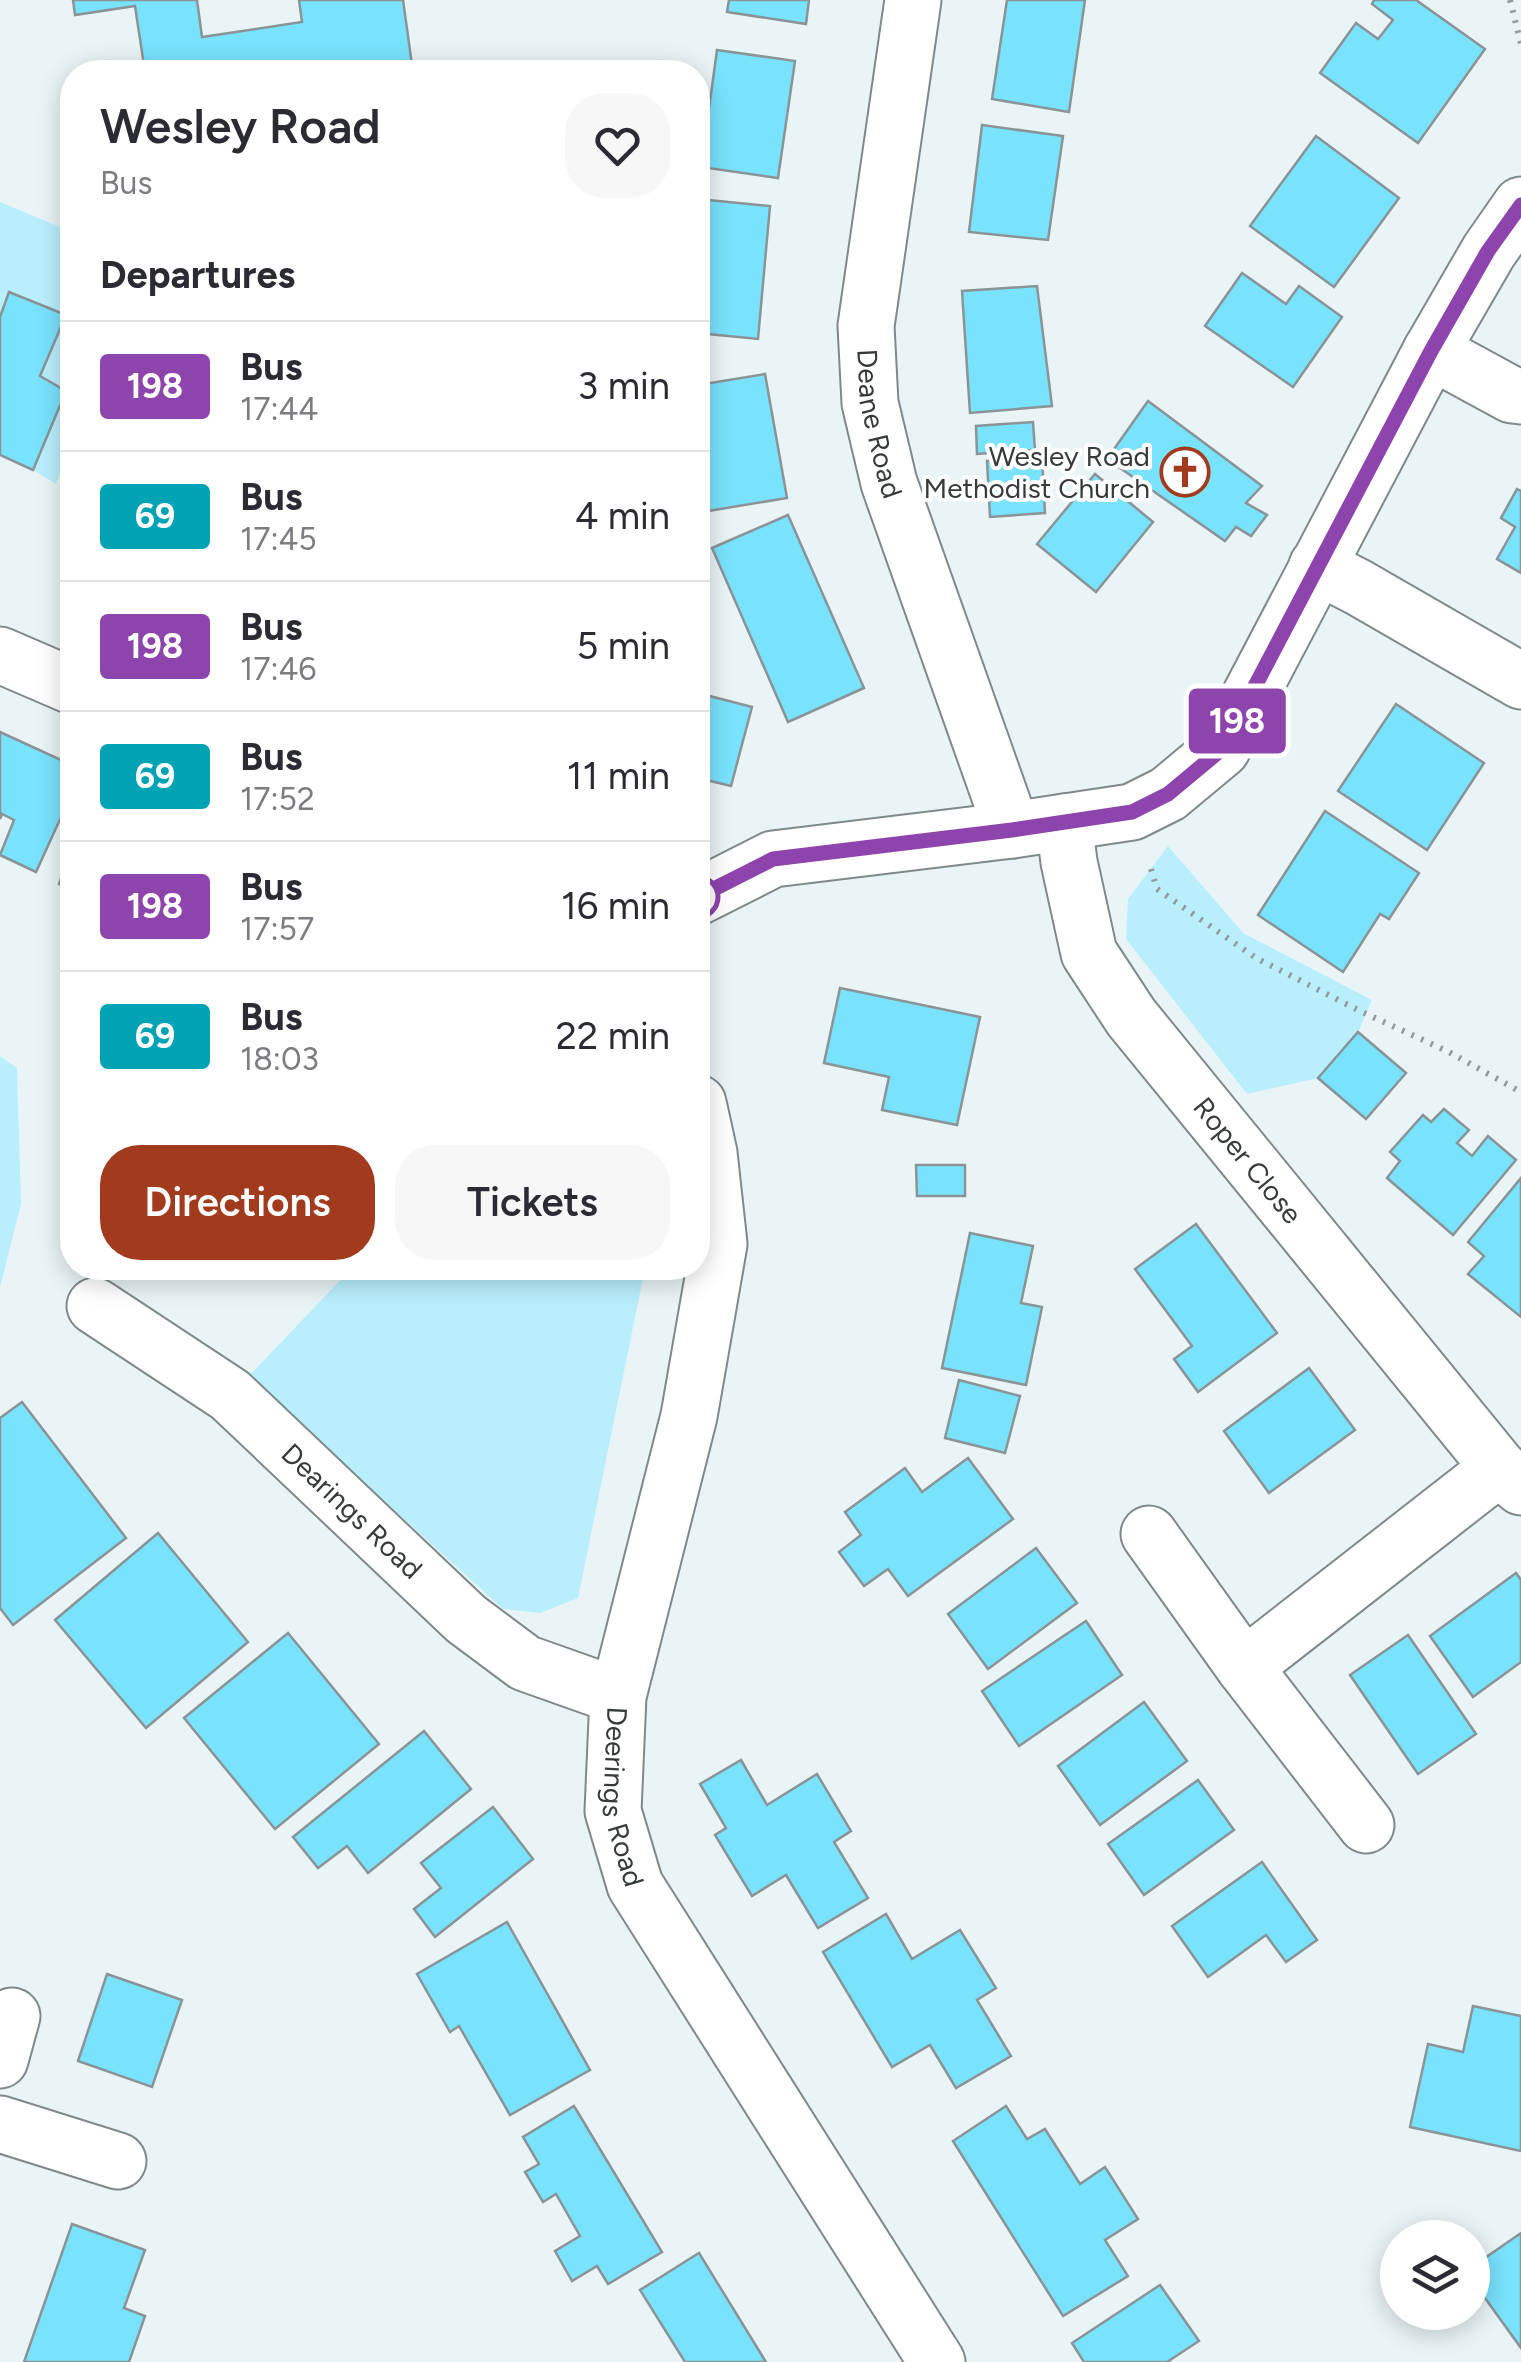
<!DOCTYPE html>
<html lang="en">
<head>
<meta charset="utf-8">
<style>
	body { margin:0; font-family:Figtree,sans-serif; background:#f7f7f7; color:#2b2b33; height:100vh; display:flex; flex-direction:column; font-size:38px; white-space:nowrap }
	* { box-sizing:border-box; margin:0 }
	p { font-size:32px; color:#7c7c81 }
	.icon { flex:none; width:55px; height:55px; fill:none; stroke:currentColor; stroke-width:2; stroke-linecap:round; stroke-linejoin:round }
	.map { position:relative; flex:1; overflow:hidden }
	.sheet { position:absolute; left:60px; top:60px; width:650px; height:1220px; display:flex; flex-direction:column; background:#fff; border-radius:40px; box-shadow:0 5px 25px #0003 }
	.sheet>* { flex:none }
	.badge { padding:0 20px; border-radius:8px; font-size:35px; line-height:65px }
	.controls { position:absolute; left:1380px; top:2220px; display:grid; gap:20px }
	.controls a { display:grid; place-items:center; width:110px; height:110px; border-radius:50%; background:#fff; box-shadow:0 5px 25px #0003; font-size:50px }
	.map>.badge { position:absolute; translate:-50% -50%; box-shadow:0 0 0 5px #fff }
	h2 { padding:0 40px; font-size:38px; line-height:90px }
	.round { display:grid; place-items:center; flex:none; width:105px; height:105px; border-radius:40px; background:#f7f7f7 }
	.head { display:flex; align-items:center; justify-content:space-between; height:170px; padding:0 40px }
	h1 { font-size:48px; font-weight:600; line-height:75px }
	.primary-button { display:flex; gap:20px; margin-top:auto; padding:20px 40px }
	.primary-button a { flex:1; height:115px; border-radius:40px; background:#a23a1d; color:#fff; font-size:40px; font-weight:600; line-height:115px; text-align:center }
	.primary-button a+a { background:#f7f7f7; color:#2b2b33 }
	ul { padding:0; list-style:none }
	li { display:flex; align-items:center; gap:30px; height:130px; padding:0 40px; border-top:2px solid #e1e1e2 }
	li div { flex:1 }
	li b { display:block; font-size:38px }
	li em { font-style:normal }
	li .badge { min-width:110px; font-weight:700; text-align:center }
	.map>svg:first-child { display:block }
	.green { fill:#b9eefd }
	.building { fill:#79e2fd; stroke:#8a9497; stroke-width:2.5 }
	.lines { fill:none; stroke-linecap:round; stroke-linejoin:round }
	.minor-casing { stroke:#7f898b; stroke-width:59 }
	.path { stroke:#939a9c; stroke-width:6; stroke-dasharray:2.5 8; stroke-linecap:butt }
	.minor { stroke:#fff; stroke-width:55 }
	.line-casing { stroke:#fff; stroke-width:22 }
	.line { stroke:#8e44ad; stroke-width:15 }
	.stop-dot { fill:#fff; stroke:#8e44ad; stroke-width:5 }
	.labels { text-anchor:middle; stroke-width:8; stroke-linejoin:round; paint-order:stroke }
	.street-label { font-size:28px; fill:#363a3b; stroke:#fff }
	.poi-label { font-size:28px; fill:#363a3b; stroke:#fff; text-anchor:end }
</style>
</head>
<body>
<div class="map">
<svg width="1521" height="2362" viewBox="0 0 1521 2362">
	<rect width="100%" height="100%" fill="#e9f4f7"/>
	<g class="green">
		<path d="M0,202l72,30v207l-16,45 -23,-14 33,-79 -26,-15 25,-61 -56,-23 -9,25z"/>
		<path d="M1168,846l75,87 129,67 -14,32 -40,46 -71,16 -121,-155 2,-40z"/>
		<path d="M0,1056l17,12 4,136 -21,83z"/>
		<path d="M352,1268h293l-67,330 -38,15 -37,-4 -255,-232z"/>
	</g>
	<g class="building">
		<path d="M73,0h124l5,37 100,-15 -3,-22h104l10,72h-268l-10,-66 -60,9z"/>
		<path d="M729,0h80l-3,24 -79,-12z"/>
		<path d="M1007,0h78l-16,112 -77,-13z"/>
		<path d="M1374,0h42l69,49 -67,94 -98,-70 36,-50 22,16 15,-19 -21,-16z"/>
		<path d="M717,50l78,11 -17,117 -77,-11z"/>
		<path d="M982,125l81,11 -15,104 -79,-8z"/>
		<path d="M1316,136l83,62 -65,89 -84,-61z"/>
		<path d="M698,199l72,7 -12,133 -60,-6z"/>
		<path d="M1242,273l44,31 13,-18 43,31 -49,70 -88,-61z"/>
		<path d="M1037,286l15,120 -82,7 -8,-122z"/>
		<path d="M9,292l57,23 -26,61 26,15 -33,79 -33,-15v-138z"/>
		<path d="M765,374l22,124 -85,14 -4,-25v-102z"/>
		<path d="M1148,401l114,85 -16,17 21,12 -16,21 -15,-9 -11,14 -118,-82z"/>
		<path d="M1033,422l2,28 -58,4 -1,-28z"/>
		<path d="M1042,457l3,56 -55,4 -3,-56z"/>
		<path d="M1095,474l58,48 -57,70 -59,-48z"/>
		<path d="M1517,489l4,2v82l-24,-14 18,-32 -14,-9z"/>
		<path d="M788,515l76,173 -76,34 -76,-174z"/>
		<path d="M698,693l54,14 -21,79 -33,-8z"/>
		<path d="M1396,704l88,59 -57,87 -89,-59z"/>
		<path d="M0,732l72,33v28l-36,79 -36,-17 14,-35 -12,-6 -2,5z"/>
		<path d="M1325,811l94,62 -30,46 -9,-5 -37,58 -85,-57z"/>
		<path d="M72,848v41l-13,-5z"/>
		<path d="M840,988l140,29 -23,108 -75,-15 7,-33 -65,-14z"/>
		<path d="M1358,1032l48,41 -40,46 -48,-41z"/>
		<path d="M1444,1109l25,21 -12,13 15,13 16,-20 28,24 -63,75 -66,-57 13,-17 -10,-9 33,-37 8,7z"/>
		<path d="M916,1165h49v31h-48z"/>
		<path d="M1521,1178v139l-53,-43 16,-18 -16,-14z"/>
		<path d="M1196,1224l81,109 -79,59 -24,-33 18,-13 -57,-77z"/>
		<path d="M970,1233l63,13 -12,57 21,4 -16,78 -84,-17z"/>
		<path d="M1309,1368l46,62 -86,63 -45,-62z"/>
		<path d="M959,1380l61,16 -15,57 -60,-15z"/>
		<path d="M22,1402l104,136 -113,87 -13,-17v-190z"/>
		<path d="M968,1458l45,61 -105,77 -20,-27 -24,17 -25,-34 22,-17 -16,-23 60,-44 17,24z"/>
		<path d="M158,1533l90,109 -102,86 -91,-108z"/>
		<path d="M1036,1548l41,55 -89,66 -40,-55z"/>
		<path d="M1516,1573l5,7v82l-48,35 -43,-61z"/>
		<path d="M1086,1621l36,54 -103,71 -37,-55z"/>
		<path d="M288,1633l91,111 -104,85 -91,-111z"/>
		<path d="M1408,1635l68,99 -58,40 -68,-99z"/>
		<path d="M1144,1702l43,59 -87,64 -42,-59z"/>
		<path d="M424,1731l47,58 -103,84 -21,-27 -29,22 -25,-31z"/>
		<path d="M741,1760l26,45 50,-31 34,57 -17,11 34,56 -50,30 -32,-53 -34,21 -37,-61 11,-7 -26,-44z"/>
		<path d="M1198,1780l36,50 -90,65 -36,-51z"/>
		<path d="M493,1807l40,52 -98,78 -21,-28 27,-21 -20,-25z"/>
		<path d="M1262,1862l55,78 -31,22 -20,-27 -58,42 -36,-51z"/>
		<path d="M886,1914l26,45 48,-29 36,58 -19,12 34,56 -55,32 -26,-43 -38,22 -69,-115z"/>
		<path d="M507,1922l83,148 -80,45 -51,-89 -9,6 -33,-58z"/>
		<path d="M107,1974l75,26 -30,87 -74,-26z"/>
		<path d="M1473,2006l48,10v135l-111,-24 18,-83 35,8z"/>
		<path d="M574,2106l88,146 -54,32 -11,-18 -25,15 -17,-30 25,-15 -24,-42 -13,8 -18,-30 14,-8 -16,-27z"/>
		<path d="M1006,2106l21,33 18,-10 35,55 25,-17 33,52 -33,21 23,36 -65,40 -110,-175z"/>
		<path d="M72,2224l73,26 -21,58 21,8 -16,46h-105z"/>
		<path d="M1521,2233v115l-49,-68v-13z"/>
		<path d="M699,2253l67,109h-81l-45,-72z"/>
		<path d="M1160,2285l39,56 -32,21h-83l-12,-19z"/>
	</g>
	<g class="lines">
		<g class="minor-casing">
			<g id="minor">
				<path id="s1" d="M913,0l-47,326 4,77 19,80 123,347"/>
				<path d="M1431,351l81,44 9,1"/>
				<path d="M1317,566l41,21 163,94"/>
				<path d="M0,655l72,31"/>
				<path id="s2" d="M1064,822l5,40 20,91 42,64 368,451 22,19"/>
				<path d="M698,897l75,-38 239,-29 120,-18 36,-18 54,-45 209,-398 58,-100 32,-46"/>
				<path id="s3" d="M698,1103l11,50 10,91 -30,172 -71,280 -5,115 22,74 302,477"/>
				<path id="s4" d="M95,1306l135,89 236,224 59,44 93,33"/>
				<path d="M1149,1534l95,133"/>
				<path d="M1366,1825l-122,-158 255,-199"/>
				<path d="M0,2060l12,-44"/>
				<path d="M0,2124l118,37"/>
			</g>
		</g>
		<g class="path">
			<path d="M1510,0l11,44"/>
			<path d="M1151,869l6,20 99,69 106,54 85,39 74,41"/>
		</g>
		<use href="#minor" class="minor"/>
	</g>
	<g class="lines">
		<g class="line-casing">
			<path id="line" d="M698,897l75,-38 239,-29 120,-18 36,-18 54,-45 209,-398 57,-100 33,-46"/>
		</g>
		<use href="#line" class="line"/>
	</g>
	<defs>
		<g id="church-ring" transform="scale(2.5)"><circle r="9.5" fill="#fff" stroke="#a23a1d" stroke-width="1.5"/><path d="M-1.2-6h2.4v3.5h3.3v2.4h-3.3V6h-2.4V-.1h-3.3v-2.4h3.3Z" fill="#a23a1d"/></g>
	</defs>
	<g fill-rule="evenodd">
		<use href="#church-ring" x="1185" y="472"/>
	</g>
	<circle class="stop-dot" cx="698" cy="897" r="20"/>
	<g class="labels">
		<g class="street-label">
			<text dy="10" stroke="none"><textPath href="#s1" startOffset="428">Deane Road</textPath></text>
			<text dy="10" stroke="none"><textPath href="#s2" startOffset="395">Roper Close</textPath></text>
			<text dy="10" stroke="none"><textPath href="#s4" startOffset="330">Dearings Road</textPath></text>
			<text dy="10" stroke="none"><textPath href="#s3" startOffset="708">Deerings Road</textPath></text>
		</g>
		<g class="poi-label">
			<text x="1150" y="466">Wesley Road<tspan x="1150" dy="32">Methodist Church</tspan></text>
		</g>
	</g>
</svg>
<div class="controls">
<a><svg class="icon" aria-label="layers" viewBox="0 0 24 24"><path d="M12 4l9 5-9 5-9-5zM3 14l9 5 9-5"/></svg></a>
</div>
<b class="badge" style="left:1237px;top:721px;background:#8e44ad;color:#fff">198</b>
<section class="sheet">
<div class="head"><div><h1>Wesley Road</h1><p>Bus</p></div><a class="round"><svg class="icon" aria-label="heart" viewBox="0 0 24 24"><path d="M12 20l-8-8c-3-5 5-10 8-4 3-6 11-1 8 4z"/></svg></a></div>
<h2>Departures</h2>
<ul>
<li><span class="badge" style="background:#8e44ad;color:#fff">198</span><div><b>Bus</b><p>17:44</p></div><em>3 min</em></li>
<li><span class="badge" style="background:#00a3b4;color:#fff">69</span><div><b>Bus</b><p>17:45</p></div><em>4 min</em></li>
<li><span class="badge" style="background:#8e44ad;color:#fff">198</span><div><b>Bus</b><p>17:46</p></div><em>5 min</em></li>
<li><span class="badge" style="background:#00a3b4;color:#fff">69</span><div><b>Bus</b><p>17:52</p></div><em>11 min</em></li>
<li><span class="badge" style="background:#8e44ad;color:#fff">198</span><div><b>Bus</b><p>17:57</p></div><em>16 min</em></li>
<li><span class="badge" style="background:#00a3b4;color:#fff">69</span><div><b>Bus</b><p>18:03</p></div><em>22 min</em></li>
</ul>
<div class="primary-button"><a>Directions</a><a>Tickets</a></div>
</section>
</div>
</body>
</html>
